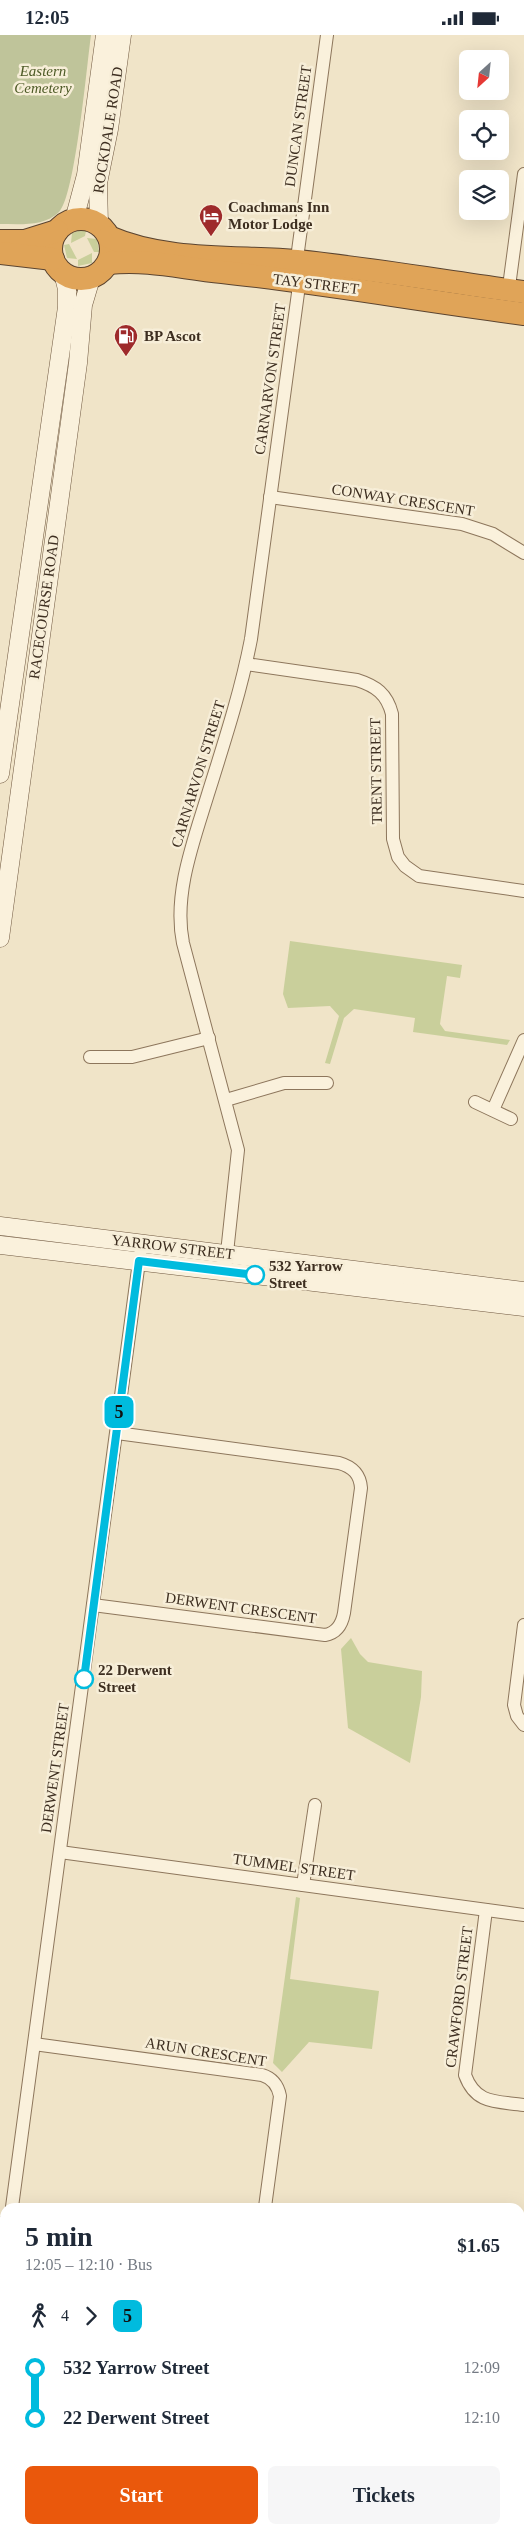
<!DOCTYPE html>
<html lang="en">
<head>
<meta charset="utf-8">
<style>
	body { margin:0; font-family:Georgia,serif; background:#f6f6f7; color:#1f2937; height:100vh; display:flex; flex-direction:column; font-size:19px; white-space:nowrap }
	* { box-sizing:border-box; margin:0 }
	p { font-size:16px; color:#747a83 }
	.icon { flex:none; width:28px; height:28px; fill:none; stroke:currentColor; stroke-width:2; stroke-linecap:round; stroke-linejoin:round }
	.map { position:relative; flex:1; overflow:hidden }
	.panel { position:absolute; left:0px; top:2168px; width:525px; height:331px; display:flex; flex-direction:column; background:#fff; border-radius:15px 15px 0 0; box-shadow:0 5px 20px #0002 }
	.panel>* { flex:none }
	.badge { padding:0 10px; border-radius:8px; font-size:18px; line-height:32px }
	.needle { width:32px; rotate:207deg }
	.controls { position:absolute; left:459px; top:15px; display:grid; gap:10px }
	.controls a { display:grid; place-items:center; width:50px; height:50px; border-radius:8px; background:#fff; box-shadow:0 5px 20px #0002; font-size:25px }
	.map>.badge { position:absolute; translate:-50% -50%; box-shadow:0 0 0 2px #fff }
	.legs { display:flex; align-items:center; gap:8px; height:55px; padding:0 25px; font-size:16px }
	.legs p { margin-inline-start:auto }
	.summary { display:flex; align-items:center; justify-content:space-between; height:85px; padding:0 25px }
	h1 { font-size:28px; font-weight:700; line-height:38px }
	.primary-button { display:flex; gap:10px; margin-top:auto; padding:10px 25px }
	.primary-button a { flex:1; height:58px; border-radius:8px; background:#ea580c; color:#fff; font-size:20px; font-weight:700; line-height:58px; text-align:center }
	.primary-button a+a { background:#f6f6f7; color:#1f2937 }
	ul { padding:0 25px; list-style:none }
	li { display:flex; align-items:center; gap:18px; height:50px; font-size:19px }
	li i { display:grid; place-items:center; width:8px; height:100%; margin:0 6px; background:currentColor }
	li i::after { content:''; width:12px; height:12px; margin:-6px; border:4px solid; border-radius:50%; background:#fff }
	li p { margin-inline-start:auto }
	li:first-child i { background:linear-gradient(#0000 50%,currentColor 0) }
	li:last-child i { background:linear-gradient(currentColor 50%,#0000 0) }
	.status { display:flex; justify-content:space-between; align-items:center; height:35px; padding:0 25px; background:#fff; direction:ltr }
	.status svg { height:14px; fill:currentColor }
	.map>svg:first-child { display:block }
	.green { fill:#c9cf9b }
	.cemetery { fill:#bfc49a }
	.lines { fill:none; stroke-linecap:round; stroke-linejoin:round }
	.street-casing { stroke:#8d765c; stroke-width:14 }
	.secondary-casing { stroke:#6f573f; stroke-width:19 }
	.highway-casing { stroke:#5b4430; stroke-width:24 }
	.street { stroke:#faf1dc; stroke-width:12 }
	.secondary { stroke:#faf1dc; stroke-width:18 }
	.highway { stroke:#e0a458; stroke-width:22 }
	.line-1-casing { stroke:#fff; stroke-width:11 }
	.line-1 { stroke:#00bbde; stroke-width:8 }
	.stop-1-dot { fill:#fff; stroke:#00bbde; stroke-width:2.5 }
	.labels { text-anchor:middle; stroke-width:5; stroke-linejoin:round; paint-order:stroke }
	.park-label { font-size:15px; font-style:italic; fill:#4d5a26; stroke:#f7eed8 }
	.street-label { font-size:15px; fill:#3d2e20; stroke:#f7eed8 }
	.poi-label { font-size:15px; font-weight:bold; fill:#3d2e20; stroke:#f7eed8; text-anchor:start }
	.stop-label { font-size:15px; font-weight:bold; fill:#3d2e20; stroke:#f7eed8; text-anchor:start }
</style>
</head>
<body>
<div class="status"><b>12:05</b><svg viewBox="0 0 49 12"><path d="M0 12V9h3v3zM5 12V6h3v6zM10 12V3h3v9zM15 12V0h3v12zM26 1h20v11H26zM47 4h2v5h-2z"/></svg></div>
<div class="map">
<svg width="524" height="2498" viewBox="0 0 524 2498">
	<rect width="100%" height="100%" fill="#f0e4c8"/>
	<g class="green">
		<path d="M78,196h8l-1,5 -14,7 1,-10z"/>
		<path d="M87,203l10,1 2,13h-5z"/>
		<path d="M69,209l8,15 -10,-1 -3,-13z"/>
		<path d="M92,218v10l-14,3v-6z"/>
		<path d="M290,906l172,24 -2,13 -13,-2 -7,48 5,7 65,9 -3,5 -94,-13 2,-14 -61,-9 -10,9 -14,46 -5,-1 14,-47 -9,-10 -42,2 -5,-14z"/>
		<path d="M351,1603l9,16 8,8 54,9 -1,26 -11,66 -62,-35 -7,-79z"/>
		<path d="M296,1862l4,1 -10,81 89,12 -7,58 -63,-7 -27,30 -9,-9z"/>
	</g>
	<path class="cemetery" d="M0,0h91c-4,29 -16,162 -32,177 -15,15 -40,12 -59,12z"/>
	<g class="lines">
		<g class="street-casing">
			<g id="street">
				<path d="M508,259l16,-120"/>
				<path d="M270,462l192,27 31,10 31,19"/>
				<path d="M246,629l111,16c19,6 30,14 35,34l1,125 5,18 7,9 14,10 105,15"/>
				<path d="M90,1022h42l77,-19"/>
				<path d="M226,1065l58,-17h43"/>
				<path d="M475,1067l36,17"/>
				<path d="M493,1075l31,-70"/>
				<path d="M226,1227l12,-112 -55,-207c-10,-49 11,-103 25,-149 16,-51 33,-103 43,-155l47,-346v-42l29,-216"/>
				<path d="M93,1570l232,30c12,-2 17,-11 19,-22l17,-125c-1,-14 -8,-21 -22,-25l-222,-30"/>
				<path d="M524,1590l-10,80 3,11 7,9"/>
				<path d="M60,1817l464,63"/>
				<path d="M303,1850l12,-80"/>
				<path d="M486,1875l-21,165c11,30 32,26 59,30"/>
				<path d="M34,2009l228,31c10,3 16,11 18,21l-15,111"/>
				<path d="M12,2172l128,-953"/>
				<path d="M71,2498l2,-4"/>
				<path d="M417,2498l2,-4"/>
			</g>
		</g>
		<g class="secondary-casing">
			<g id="secondary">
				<path d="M74,185l12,-45 19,-140"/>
				<path d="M99,190l-1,-42 11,-54 13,-94"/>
				<path d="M0,739l67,-467v-18l-4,-16"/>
				<path d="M0,903l78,-575 5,-58 8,-27"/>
				<path d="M0,1191l524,65"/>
				<path d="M0,1210l524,62"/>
				<path d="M0,2191l5,1"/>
				<path d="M0,2204h5"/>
				<path d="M520,2262l4,1"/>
			</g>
		</g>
		<g class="highway-casing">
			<g id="highway">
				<circle cx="81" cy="214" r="30"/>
				<path d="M109,202c57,25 127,19 188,24 76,8 152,21 227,31"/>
				<path d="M0,206h25l32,-10"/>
				<path d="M0,218l53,6"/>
				<path d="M108,228c43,-4 72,5 114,9 101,11 201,29 302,42"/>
			</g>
		</g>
		<use href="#street" class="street"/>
		<use href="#secondary" class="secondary"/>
		<use href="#highway" class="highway"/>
	</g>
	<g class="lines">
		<g class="line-1-casing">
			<path id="line-1" d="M84,1644l55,-418 116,14"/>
		</g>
		<use href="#line-1" class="line-1"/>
	</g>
	<defs>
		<g id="hotel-pin" transform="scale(1.25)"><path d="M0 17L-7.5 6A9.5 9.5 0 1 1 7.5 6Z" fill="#9e2a2b" stroke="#f7eed8"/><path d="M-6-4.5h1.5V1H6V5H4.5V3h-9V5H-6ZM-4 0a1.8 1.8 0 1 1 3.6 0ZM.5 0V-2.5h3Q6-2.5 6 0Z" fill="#fff"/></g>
		<g id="fuel-pin" transform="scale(1.25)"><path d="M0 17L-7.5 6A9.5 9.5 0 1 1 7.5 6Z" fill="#9e2a2b" stroke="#f7eed8"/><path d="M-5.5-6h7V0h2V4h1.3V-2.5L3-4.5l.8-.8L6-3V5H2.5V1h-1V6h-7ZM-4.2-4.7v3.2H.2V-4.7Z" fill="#fff"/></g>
	</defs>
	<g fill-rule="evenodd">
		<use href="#hotel-pin" x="211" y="181"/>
		<use href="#fuel-pin" x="126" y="301"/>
	</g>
	<g class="stop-1-dot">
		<circle cx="255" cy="1240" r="9"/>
		<circle cx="84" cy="1644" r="9"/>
	</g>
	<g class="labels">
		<g class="park-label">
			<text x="43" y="41">Eastern<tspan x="43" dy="17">Cemetery</tspan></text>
		</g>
		<g class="street-label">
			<text transform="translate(298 91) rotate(-82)" y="5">DUNCAN STREET</text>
			<text transform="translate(108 95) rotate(-81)" y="5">ROCKDALE ROAD</text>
			<text transform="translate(316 249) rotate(7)" y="5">TAY STREET</text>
			<text transform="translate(270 344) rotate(-82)" y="5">CARNARVON STREET</text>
			<text transform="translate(403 465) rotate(9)" y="5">CONWAY CRESCENT</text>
			<text transform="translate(44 572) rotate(-82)" y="5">RACECOURSE ROAD</text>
			<text transform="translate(376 736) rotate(-91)" y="5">TRENT STREET</text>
			<text transform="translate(198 739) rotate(-73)" y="5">CARNARVON STREET</text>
			<text transform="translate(173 1212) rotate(7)" y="5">YARROW STREET</text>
			<text transform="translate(241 1573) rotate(8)" y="5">DERWENT CRESCENT</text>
			<text transform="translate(55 1733) rotate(-82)" y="5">DERWENT STREET</text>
			<text transform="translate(294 1832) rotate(8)" y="5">TUMMEL STREET</text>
			<text transform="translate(459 1962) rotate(-83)" y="5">CRAWFORD STREET</text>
			<text transform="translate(206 2017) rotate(9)" y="5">ARUN CRESCENT</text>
		</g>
		<g class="poi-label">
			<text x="228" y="177">Coachmans Inn<tspan x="228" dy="17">Motor Lodge</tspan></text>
			<text x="144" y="306">BP Ascot</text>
		</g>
		<g class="stop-label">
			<text x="269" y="1236">532 Yarrow<tspan x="269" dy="17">Street</tspan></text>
			<text x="98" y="1640">22 Derwent<tspan x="98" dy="17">Street</tspan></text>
		</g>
	</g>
</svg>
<div class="controls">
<a><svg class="needle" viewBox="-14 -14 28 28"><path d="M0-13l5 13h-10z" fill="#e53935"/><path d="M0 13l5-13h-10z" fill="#747a83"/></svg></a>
<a><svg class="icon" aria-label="locate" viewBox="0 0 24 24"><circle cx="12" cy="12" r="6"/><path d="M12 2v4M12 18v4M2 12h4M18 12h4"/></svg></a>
<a><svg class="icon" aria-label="layers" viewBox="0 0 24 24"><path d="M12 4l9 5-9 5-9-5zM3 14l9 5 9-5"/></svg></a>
</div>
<b class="badge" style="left:119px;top:1377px;background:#00bbde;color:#111">5</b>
<section class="panel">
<div class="summary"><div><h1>5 min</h1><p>12:05 – 12:10 · Bus</p></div><b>$1.65</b></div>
<div class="legs"><svg class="icon" aria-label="walk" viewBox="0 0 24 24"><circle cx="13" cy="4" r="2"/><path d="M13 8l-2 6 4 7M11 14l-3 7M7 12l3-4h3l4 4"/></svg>4<svg class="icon" aria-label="forward" viewBox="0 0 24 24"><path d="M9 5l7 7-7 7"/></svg><b class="badge" style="background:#00bbde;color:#111">5</b></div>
<ul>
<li><i style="color:#00bbde"></i><b>532 Yarrow Street</b><p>12:09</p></li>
<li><i style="color:#00bbde"></i><b>22 Derwent Street</b><p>12:10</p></li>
</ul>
<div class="primary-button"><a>Start</a><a>Tickets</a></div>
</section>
</div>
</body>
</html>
